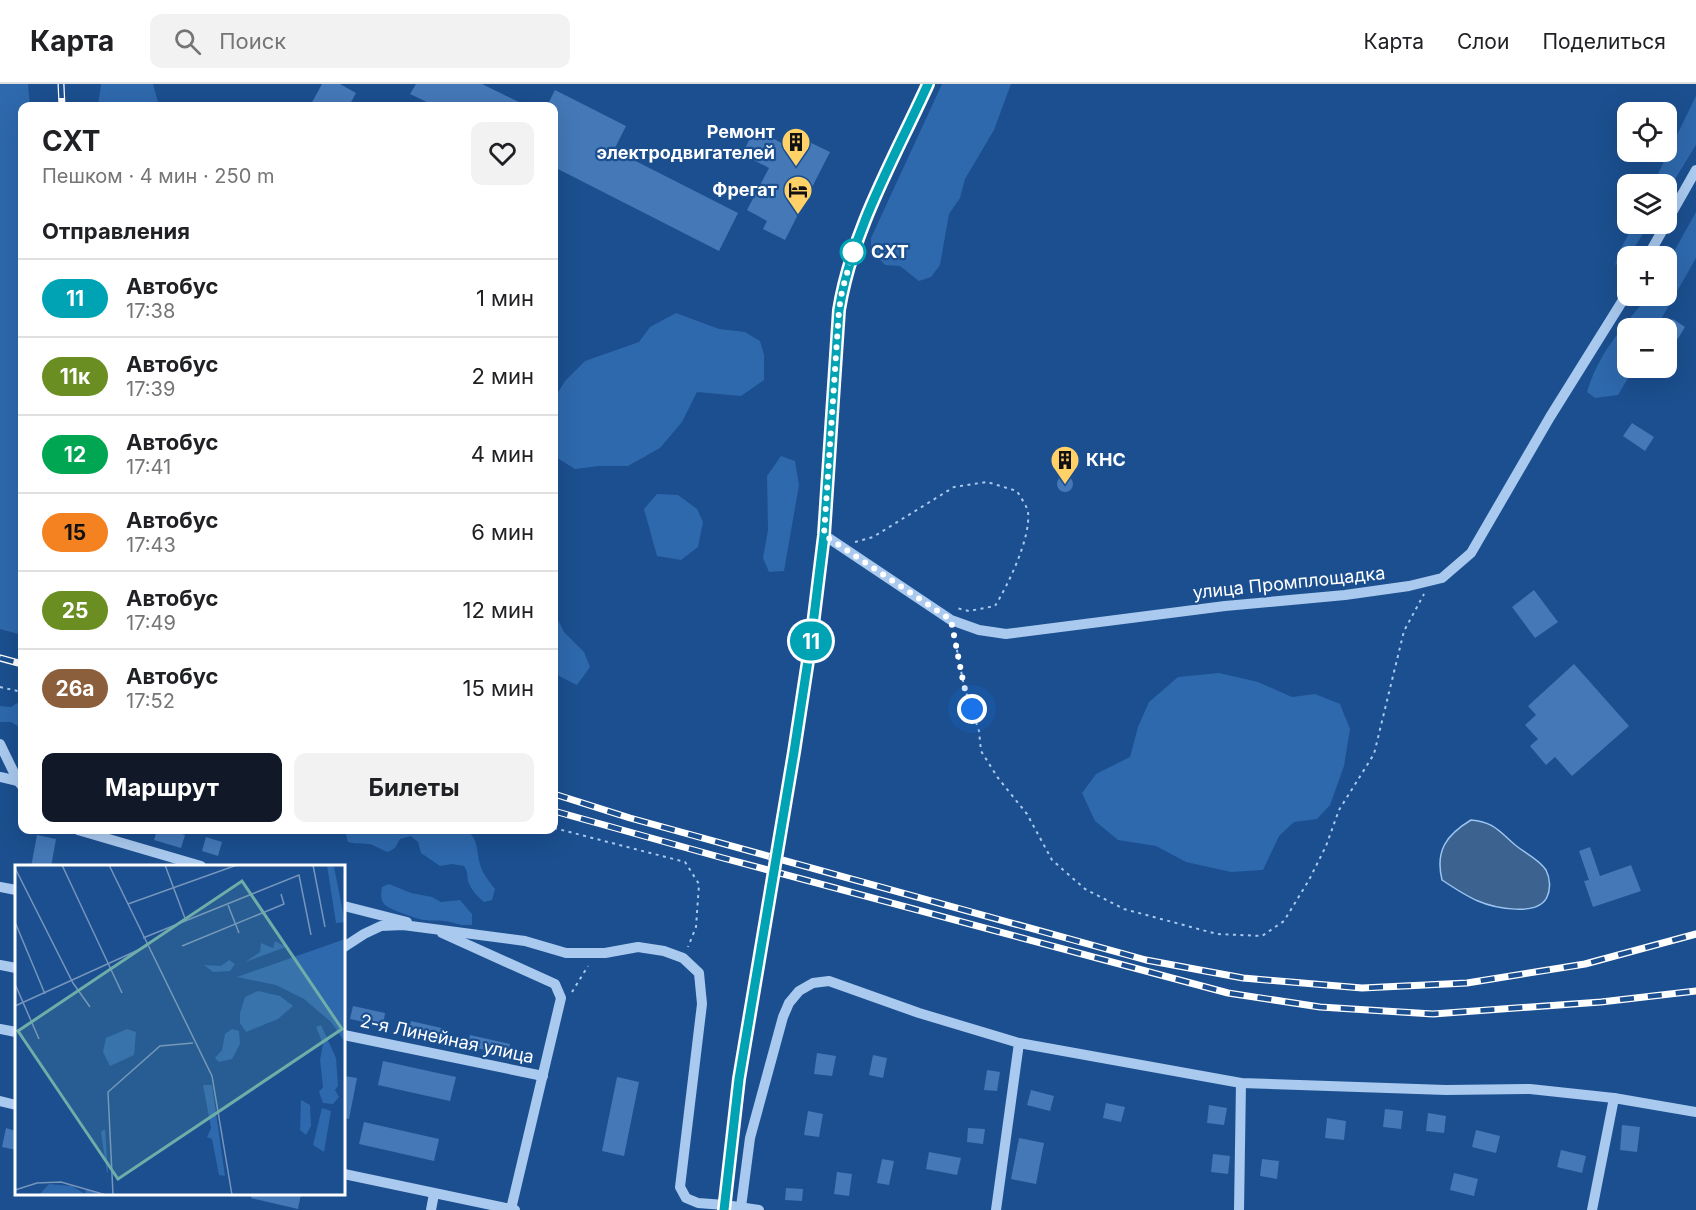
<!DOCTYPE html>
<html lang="ru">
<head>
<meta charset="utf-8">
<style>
	body { margin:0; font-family:Inter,sans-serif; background:#f2f2f2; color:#202124; height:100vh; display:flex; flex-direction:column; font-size:22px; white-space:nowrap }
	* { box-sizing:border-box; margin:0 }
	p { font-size:20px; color:#757577 }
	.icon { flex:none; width:33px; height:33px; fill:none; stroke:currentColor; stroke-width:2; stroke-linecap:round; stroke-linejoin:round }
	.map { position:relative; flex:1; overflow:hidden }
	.details { position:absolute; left:18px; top:18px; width:540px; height:732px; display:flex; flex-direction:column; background:#fff; border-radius:12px; box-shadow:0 6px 24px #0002 }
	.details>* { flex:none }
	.badge { padding:0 12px; border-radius:20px; font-size:21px; line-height:39px }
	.buttons { position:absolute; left:1617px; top:18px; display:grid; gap:12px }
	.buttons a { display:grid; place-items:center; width:60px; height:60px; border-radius:12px; background:#fff; box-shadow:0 6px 24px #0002; font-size:30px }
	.you { position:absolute; width:30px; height:30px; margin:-15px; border:4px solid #fff; border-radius:50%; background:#1a73e8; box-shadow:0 0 0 9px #1a73e833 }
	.map>.badge { position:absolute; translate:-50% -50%; box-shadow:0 0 0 3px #fff }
	h2 { padding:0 24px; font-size:22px; line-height:54px }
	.round { display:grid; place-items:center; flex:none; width:63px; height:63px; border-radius:12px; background:#f2f2f2 }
	.headline { display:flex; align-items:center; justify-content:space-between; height:102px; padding:0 24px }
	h1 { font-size:28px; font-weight:700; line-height:45px }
	.cta { display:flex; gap:12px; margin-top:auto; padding:12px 24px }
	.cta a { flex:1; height:69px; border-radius:12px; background:#111827; color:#fff; font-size:24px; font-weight:700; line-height:69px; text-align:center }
	.cta a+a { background:#f2f2f2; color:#202124 }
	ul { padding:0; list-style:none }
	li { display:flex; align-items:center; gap:18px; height:78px; padding:0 24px; border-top:2px solid #e0e0e0 }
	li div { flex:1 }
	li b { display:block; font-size:22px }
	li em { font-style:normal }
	li .badge { min-width:66px; font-weight:700; text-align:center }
	header { display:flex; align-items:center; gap:36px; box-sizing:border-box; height:84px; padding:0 30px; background:#fff; border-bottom:2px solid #e0e0e0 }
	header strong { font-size:28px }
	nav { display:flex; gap:33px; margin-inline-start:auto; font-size:21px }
	.search { width:420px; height:54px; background:#f2f2f2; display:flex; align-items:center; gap:15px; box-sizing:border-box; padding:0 21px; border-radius:12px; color:#757577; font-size:22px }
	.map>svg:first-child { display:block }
	.green { fill:#2e69ad }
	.water { fill:#3c6290; stroke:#9cc4f0; stroke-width:1.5 }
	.building { fill:#4478b7 }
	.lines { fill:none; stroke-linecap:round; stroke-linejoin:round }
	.path { stroke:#a9c9ee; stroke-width:2; stroke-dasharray:3 4.5; stroke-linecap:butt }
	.minor { stroke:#a9c9ee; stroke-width:10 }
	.rail-casing { stroke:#fff; stroke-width:7 }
	.rail { stroke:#1b4f8f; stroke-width:4.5; stroke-dasharray:14; stroke-linecap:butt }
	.line-casing { stroke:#fff; stroke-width:14 }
	.line { stroke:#00a3b4; stroke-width:9 }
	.walk { stroke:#fff; stroke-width:6; stroke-dasharray:0 10.8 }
	.stop-dot { fill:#fff; stroke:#00a3b4; stroke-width:3 }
	.labels { text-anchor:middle; stroke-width:4.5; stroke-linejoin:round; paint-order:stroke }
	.poi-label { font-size:18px; font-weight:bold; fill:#fff; stroke:#1b4f8f; text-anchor:end }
	.stop-label { font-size:18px; font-weight:bold; fill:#fff; stroke:#1b4f8f; text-anchor:start }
	.street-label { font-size:18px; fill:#fff; stroke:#1b4f8f }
	.inset-road { fill:none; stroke:#7695bc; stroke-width:1.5 }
	.view { fill:#6fada8; fill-opacity:0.15; stroke:#6fada8; stroke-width:3 }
	.inset-edge { fill:none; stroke:#fff; stroke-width:3 }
</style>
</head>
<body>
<header>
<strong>Карта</strong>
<div class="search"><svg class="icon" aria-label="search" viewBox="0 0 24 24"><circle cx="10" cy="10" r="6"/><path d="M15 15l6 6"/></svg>Поиск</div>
<nav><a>Карта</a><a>Слои</a><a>Поделиться</a></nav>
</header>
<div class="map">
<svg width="1696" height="1126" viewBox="0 0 1696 1126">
	<rect width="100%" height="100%" fill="#1b4f8f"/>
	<g class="green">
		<path d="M0,0h28l2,22h-8v529l-22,-6z"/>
		<path d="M101,0h52l6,22h-61z"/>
		<path d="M942,0h69l-17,46 -29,49 -5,19 -11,16 -9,51 -9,12 -12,4 -19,-15 -15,-1 -14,-16v-11z"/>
		<path d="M1696,12v49l-29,47 -1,-8h-13z"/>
		<path d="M1696,128v46l-40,70h-28v40h6l-16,27 -23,3 -8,-6c13,-42 35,-63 61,-96h18l1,-32z"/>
		<path d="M1634,140h15l-20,32 -14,9 5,-15z"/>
		<path d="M676,229l43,16 26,3 15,9 4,14v25l-23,16 -44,-4 -15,30 -22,26 -32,18h-29l-24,3 -21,-13v-57l11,-18 20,-20 54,-19 11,-15z"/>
		<path d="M781,372l14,5 4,24 -15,86 -15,1 -6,-14 5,-28 -1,-54z"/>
		<path d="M657,410l21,1 19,14 6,13 -5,25 -17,13 -24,-4 -13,-47z"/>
		<path d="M554,528l10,20 20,20 6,15 -13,18 -18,-9 -5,-10z"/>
		<path d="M1219,589l39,9 34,15 23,-3 25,10 10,25 -6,37 -14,39 -13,14 -23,3 -15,14 -16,34 -32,2 -45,-10 -30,-16 -38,-6 -23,-19 -13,-28 14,-19 34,-17 8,-30 11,-25 29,-25z"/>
		<path d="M19,618l3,1v26l-11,-7h-11v-16l11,1z"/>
		<path d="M345,746h121c13,9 10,20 14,34 2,9 9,17 15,25l-3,11 -8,2c-7,-6 -13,-12 -16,-21 -1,-6 0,-9 -4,-15l-12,-2 -12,2 -19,-13 -3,-11 -7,-6 -11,3 -5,9 -7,4c-7,-2 -13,-7 -19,-8 -8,-1 -13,0 -21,-2z"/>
		<path d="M389,800l22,9 21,4 9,5 19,-2 12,14v11c-15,1 -16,-3 -28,-4 -6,-1 -13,0 -19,-1 -6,0 -36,-11 -40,-15 -5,-5 -4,-12 -3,-18z"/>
	</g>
	<path class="water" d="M1471,736c22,2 27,10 43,24 10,9 24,14 32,26 4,8 5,19 1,27 -9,20 -53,11 -69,4 -12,-5 -24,-13 -36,-21 -7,-29 4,-45 29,-60z"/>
	<g class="building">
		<path d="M322,0h18l16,9 -7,13h-39z"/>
		<path d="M416,0h66l45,22h-92l-25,-12z"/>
		<path d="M555,6l71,36 -12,24 124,63 -19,38 -165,-84v-61h-7z"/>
		<path d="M755,45l42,22 6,-12 27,13 -45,88 -22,-11 4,-8 -20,-11 22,-42 -27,-14z"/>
		<path d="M1673,235l12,8 -19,31v-28z"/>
		<path d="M1632,339l22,14 -9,14 -22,-15z"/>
		<circle cx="1065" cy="400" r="8"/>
		<path d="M1534,506l24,32 -23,16 -23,-31z"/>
		<path d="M1574,580l55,62 -57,50 -17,-19 -9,8 -16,-19 8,-7 -13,-14 11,-10 -8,-9z"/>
		<path d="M157,746h10l18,5 -4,13 -27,-8z"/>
		<path d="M37,751l19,4 -5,28h-20z"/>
		<path d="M206,753l16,5 -4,14 -16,-5z"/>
		<path d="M1590,763l10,29 31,-11 10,26 -48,16 -9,-26 5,-1 -10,-29z"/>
		<path d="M353,922l32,7 -2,13 -33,-7z"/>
		<path d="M411,937l35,8 -3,12 -35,-7z"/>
		<path d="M470,951l40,9 -3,11 -39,-9z"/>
		<path d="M817,969l19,3 -4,20 -18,-2z"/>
		<path d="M873,971l14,3 -4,20 -14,-3z"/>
		<path d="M383,977l73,16 -6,24 -72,-16z"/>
		<path d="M987,986l13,2 -3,19 -13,-1z"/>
		<path d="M344,992l13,2 -8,41 -5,-1z"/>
		<path d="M617,993l22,5 -15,74 -22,-5z"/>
		<path d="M1031,1006l23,6 -4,15 -23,-6z"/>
		<path d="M1106,1019l19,4 -4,15 -18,-4z"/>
		<path d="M1209,1021l18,3 -3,17 -17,-2z"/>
		<path d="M1385,1025l18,2 -2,18 -18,-2z"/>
		<path d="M808,1027l15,3 -4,23 -15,-2z"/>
		<path d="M1428,1029l18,3 -2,17 -18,-2z"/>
		<path d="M1327,1034l19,3 -2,19 -19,-2z"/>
		<path d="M364,1038l75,17 -5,22 -75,-17z"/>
		<path d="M1622,1041l18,2 -3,25 -17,-2z"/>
		<path d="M6,1044l10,3v19l-14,-3z"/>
		<path d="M968,1044l17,1 -2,15 -16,-2z"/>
		<path d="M1476,1046l24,6 -4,17 -24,-6z"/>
		<path d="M1019,1054l25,5 -8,41 -25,-5z"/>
		<path d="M1561,1066l25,6 -4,17 -25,-6z"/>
		<path d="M929,1068l32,6 -4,17 -31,-6z"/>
		<path d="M1213,1070l17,2 -2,18 -17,-2z"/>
		<path d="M882,1075l12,2 -5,24 -12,-2z"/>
		<path d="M1262,1075l17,2 -2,18 -17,-3z"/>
		<path d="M837,1088l15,2 -3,22 -15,-2z"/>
		<path d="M1454,1089l24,6 -4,17 -24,-6z"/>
		<path d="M786,1104l17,1 -1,12 -17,-1z"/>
		<path d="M252,1110h49l-3,15 -47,-11z"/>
	</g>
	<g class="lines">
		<g class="path">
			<path d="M855,458l18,-5 81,-50 33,-5 30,9c4,7 10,15 11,21 3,26 -20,73 -33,94l-26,5 -13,-3"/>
			<path d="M954,551l10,51 15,45 2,20 17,27 29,36 25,46 33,29 39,20 93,25 45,2 22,-15 25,-41 17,-34 13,-36 35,-56 30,-123 20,-37"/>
			<path d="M0,603l22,5"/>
			<path d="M554,744l131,34 14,22 -3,43 -8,20"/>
			<path d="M572,908l16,-26"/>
		</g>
		<g class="minor">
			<path d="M1666,139l30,-53"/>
			<path d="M1648,172l18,-32"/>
			<path d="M824,451l127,85 28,10 27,4 219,-28 120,-11 64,-9 33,-8 29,-25 79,-136 78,-125"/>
			<path d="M0,660l18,37 4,5"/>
			<path d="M0,693l18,4"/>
			<path d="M78,746l123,36"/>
			<path d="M0,803l16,3"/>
			<path d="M344,822l63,16"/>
			<path d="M442,849l113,51 6,14 -50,211"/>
			<path d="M344,863l20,-13 17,-8 22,-1 122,16 41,12h39l33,-6 26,4 19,7 16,15 3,31 -22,183 6,11 12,5 27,2 34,5"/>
			<path d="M0,881l16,3"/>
			<path d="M0,945l16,3"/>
			<path d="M344,951l199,41"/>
			<path d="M0,1017l16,4"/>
			<path d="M344,1090l171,36"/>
			<path d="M741,1123l9,-69 33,-121 6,-14 10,-12 14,-8 16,-2 90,32 100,30 222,40 205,7 84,-1 84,9 82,14"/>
			<path d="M431,1126l3,-16"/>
			<path d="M724,1126l15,-131 66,-396 19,-148 15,-225c12,-80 56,-153 89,-226"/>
			<path d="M996,1126l23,-167"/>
			<path d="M1239,1126l2,-127"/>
			<path d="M1592,1126l22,-112"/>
		</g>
		<g class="rail-casing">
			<g id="rail">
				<path d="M61,0l1,22"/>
				<path d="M0,574l22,6"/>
				<path d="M554,710l76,24 516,142 97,18 119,10 105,-5 118,-19 111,-30"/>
				<path d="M554,727l169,47 505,135 92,14 113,7 168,-12 95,-11"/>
			</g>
		</g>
		<use href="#rail" class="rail"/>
	</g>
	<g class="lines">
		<g class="line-casing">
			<path id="line" d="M724,1126l15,-131 55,-327 17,-111 13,-106 15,-225c13,-80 56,-153 89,-226"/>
		</g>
		<use href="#line" class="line"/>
		<path class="walk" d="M853,168l-11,39 -3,19 -15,225 127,85 13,66 8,23"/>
	</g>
	<defs>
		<g id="building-pin" transform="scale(1.5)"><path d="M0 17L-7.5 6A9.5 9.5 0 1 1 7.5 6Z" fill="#ffd166" stroke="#1b4f8f"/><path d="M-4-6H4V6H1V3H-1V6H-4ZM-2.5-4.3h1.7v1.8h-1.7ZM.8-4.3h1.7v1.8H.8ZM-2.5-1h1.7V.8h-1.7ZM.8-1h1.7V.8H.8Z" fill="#111"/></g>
		<g id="hotel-pin" transform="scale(1.5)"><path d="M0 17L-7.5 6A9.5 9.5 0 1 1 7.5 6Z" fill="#ffd166" stroke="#1b4f8f"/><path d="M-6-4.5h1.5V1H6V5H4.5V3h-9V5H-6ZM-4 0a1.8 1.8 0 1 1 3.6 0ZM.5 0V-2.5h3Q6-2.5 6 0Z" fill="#111"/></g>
	</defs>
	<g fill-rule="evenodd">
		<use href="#building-pin" x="796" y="58"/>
		<use href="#hotel-pin" x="798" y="106"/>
		<use href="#building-pin" x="1065" y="376"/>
	</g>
	<circle class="stop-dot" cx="853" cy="168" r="12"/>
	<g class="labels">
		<g class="poi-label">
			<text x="775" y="54">Ремонт<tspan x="775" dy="21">электродвигателей</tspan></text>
			<text x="777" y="112">Фрегат</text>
			<text x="1086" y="382" text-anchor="start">КНС</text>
		</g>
		<g class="stop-label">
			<text x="871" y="174">СХТ</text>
		</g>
		<g class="street-label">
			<text transform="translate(1289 499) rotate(-6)" y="6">улица Промплощадка</text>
			<text transform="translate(447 955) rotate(12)" y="6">2-я Линейная улица</text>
		</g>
	</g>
	<g transform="translate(15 781)">
		<rect width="330" height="330" fill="#1b4f8f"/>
		<path d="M312,0l7,2 11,55 -9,1zM330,74v103l-14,-20 -27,-23 -28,-14 -39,-8zM260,76l11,6 -41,15 15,-10 1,-9 12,5zM214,95l6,4 -5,7 -17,1 -9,-7 17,1zM243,126l22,5 13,10 -15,13 -32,13 -6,-9v-10l5,-16zM306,160l15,33 2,28 -3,4 4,7 -6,7 -10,-1 -4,-11 4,-5 -3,-27 3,-16 -7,-17zM112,164l9,3 -2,23 -24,11 -7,-14 3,-14zM217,164l7,2 1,13 -8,15 -13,3 -4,-4 7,-8 3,-16zM188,220h9l13,91 -6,-1 -7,-36 -5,-2 4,-9zM286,235l9,5 1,21 -5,9 -6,-5zM307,243l9,3 -7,41 -11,-7zM90,264l3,43 -1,1 -6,-41zM34,319l23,2 13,8 1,-5 15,6h-62z" fill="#2e69ad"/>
		<path class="inset-road" d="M47,0l60,128M94,0l103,211 20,119M150,0l21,56M298,0l12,62M0,3l58,115 17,24M113,39l109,-39M213,40l11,28M0,57l30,72M128,73l156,-63 12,60M167,81l102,-42 -3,-10M0,119l24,55M0,141l132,-60M0,325l22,-7 24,-1 45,13M98,330l-5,-103 52,-46 33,-3"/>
		<path class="view" d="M227,16l100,148 -224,150 -100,-148z"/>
		<rect width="330" height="330" class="inset-edge"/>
	</g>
</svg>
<div class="buttons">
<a><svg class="icon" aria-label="locate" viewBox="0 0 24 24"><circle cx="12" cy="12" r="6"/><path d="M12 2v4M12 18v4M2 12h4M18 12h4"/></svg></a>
<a><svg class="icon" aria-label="layers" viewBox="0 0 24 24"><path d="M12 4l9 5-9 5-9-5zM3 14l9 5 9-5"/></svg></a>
<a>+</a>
<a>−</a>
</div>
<div class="you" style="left:972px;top:625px"></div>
<b class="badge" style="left:811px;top:557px;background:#00a3b4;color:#fff">11</b>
<section class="details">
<div class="headline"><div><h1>СХТ</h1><p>Пешком · 4 мин · 250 m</p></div><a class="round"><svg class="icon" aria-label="heart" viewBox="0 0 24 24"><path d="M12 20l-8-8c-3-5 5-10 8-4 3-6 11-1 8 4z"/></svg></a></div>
<h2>Отправления</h2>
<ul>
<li><span class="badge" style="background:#00a3b4;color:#fff">11</span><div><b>Автобус</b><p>17:38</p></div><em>1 мин</em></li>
<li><span class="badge" style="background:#6b8e23;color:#fff">11к</span><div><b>Автобус</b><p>17:39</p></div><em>2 мин</em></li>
<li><span class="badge" style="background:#00a651;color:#fff">12</span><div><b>Автобус</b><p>17:41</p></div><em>4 мин</em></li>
<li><span class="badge" style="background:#f58220;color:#111">15</span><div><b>Автобус</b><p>17:43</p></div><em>6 мин</em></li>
<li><span class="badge" style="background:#6b8e23;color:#fff">25</span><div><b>Автобус</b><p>17:49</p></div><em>12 мин</em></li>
<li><span class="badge" style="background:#8b5e3c;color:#fff">26а</span><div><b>Автобус</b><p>17:52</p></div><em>15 мин</em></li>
</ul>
<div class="cta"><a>Маршрут</a><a>Билеты</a></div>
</section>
</div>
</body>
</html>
